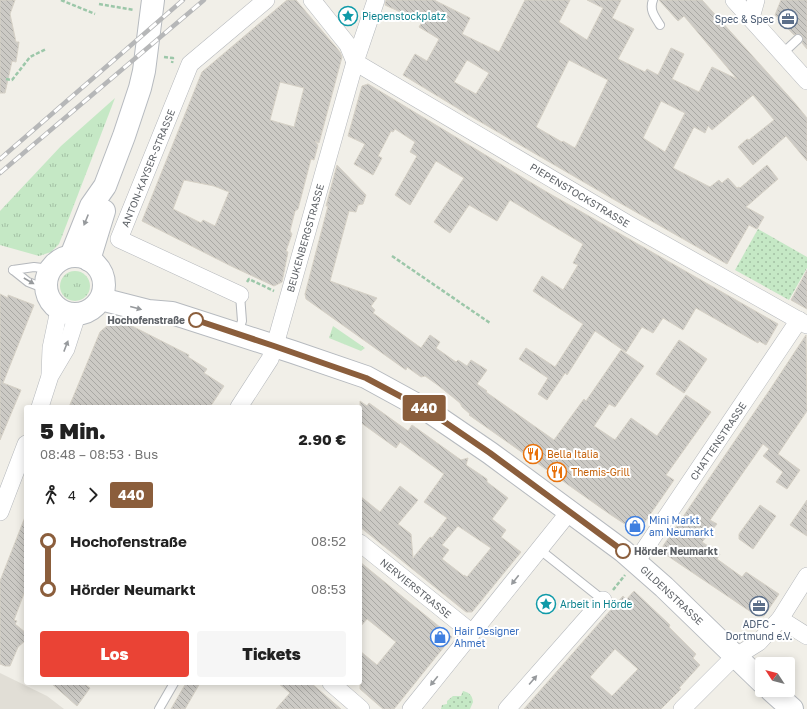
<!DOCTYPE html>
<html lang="de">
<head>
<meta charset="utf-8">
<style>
	body { margin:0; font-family:"Golos Text",sans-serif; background:#f6f6f6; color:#222; height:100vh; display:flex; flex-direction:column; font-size:15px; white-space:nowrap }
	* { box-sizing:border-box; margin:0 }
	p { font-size:13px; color:#767676 }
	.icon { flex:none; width:22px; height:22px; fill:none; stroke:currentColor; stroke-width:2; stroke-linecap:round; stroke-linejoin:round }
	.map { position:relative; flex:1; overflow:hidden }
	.side { position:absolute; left:24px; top:405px; width:338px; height:280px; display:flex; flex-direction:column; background:#fff; border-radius:4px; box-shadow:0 2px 10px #0003 }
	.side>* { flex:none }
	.badge { padding:0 8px; border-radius:3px; font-size:14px; line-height:26px }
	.needle { width:26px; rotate:306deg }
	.fabs { position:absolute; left:755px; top:657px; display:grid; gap:8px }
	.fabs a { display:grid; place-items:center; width:40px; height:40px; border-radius:4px; background:#fff; box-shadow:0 2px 10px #0003; font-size:20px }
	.map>.badge { position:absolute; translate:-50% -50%; box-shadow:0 0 0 2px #fff }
	.legs { display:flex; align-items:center; gap:6px; height:44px; padding:0 16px; font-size:13px }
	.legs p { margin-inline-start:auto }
	.overview { display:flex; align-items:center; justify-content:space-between; height:68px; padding:0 16px }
	h1 { font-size:22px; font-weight:800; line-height:30px }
	.action { display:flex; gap:8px; margin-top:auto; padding:8px 16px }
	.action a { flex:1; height:46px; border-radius:4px; background:#ea4335; color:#fff; font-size:16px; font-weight:800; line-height:46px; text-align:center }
	.action a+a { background:#f6f6f6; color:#222 }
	ul { padding:0 16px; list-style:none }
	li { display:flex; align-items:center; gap:14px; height:48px; font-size:15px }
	li i { display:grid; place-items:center; width:6px; height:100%; margin:0 5px; background:currentColor }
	li i::after { content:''; width:10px; height:10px; margin:-5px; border:3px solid; border-radius:50%; background:#fff }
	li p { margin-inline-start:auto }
	li:first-child i { background:linear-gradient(#0000 50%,currentColor 0) }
	li:last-child i { background:linear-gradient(currentColor 50%,#0000 0) }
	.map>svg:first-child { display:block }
	.education { fill:#e1ded6 }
	.grass { fill:url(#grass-tufts) }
	.park { fill:url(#park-dots) }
	.building { fill:url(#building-back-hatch); stroke:#d6d1c6; fill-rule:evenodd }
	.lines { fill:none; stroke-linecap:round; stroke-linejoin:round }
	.service-casing { stroke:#b5b8bc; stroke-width:10 }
	.minor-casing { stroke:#b5b8bc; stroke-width:18 }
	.secondary-casing { stroke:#b6babf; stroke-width:24 }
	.path { stroke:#9cc7a9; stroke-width:2.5; stroke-dasharray:4 2; stroke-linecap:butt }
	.service { stroke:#fff; stroke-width:8 }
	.minor { stroke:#fff; stroke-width:17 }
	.secondary { stroke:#fff; stroke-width:22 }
	.rail-casing { stroke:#b6b7b8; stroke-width:4.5 }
	.rail { stroke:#fff; stroke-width:3; stroke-dasharray:9; stroke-linecap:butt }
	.oneway { fill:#979a9d }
	.line-1-casing { stroke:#fff; stroke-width:9 }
	.line-1 { stroke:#8b5e3c; stroke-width:6 }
	.stop-1-dot { fill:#fff; stroke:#8b5e3c; stroke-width:2 }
	.labels { text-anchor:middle; stroke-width:4; stroke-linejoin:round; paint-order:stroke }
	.culture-label { font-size:10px; fill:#0d838f; stroke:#fff; text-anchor:start }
	.service-label { font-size:10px; fill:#4e5e75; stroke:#fff; text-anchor:end }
	.street-label { font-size:10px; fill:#5f6368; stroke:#fff }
	.stop-label { font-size:10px; font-weight:bold; fill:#5f6368; stroke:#fff; text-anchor:end }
	.food-label { font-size:10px; fill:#c56008; stroke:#fff; text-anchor:start }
	.shop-label { font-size:10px; fill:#366cbe; stroke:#fff; text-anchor:start }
</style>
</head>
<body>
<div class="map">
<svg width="807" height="709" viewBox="0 0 807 709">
	<defs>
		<pattern id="grass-tufts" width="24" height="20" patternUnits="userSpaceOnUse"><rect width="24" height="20" fill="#c5e8c5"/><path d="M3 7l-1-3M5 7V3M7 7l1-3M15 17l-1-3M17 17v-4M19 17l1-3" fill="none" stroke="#a3c0a4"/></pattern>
		<pattern id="park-dots" width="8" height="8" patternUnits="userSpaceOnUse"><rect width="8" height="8" fill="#c5e8c5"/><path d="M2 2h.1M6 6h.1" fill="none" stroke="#a3c0a4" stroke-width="1.8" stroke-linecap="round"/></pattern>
		<pattern id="building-back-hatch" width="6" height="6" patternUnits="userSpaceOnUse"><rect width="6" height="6" fill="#cccac5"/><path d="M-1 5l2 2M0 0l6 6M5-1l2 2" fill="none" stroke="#a9a8a4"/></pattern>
	</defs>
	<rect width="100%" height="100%" fill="#f1efe8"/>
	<path class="education" d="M0,673l47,23 17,13h-64z"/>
	<g class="grass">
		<path d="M115,98l-56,146 -8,8 -12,4 -39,-11v-34l61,-65z"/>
		<circle cx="75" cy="286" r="15"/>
		<path d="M333,326l32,22 -4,3 -32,-13z"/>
	</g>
	<g class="park">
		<path d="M758,229l49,28v11l-18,32 -54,-30z"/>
		<path d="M463,691c7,2 9,4 10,11l-3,7h-29l1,-4 5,-1v-3l6,-5h8z"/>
	</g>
	<g class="building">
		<path d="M0,0h15l-5,14 6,28h3l-3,20 -4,-1 -7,32h-5z"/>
		<path d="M287,0h9l44,52 2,5 -23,86 -4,-2 3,4 -4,15 -3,-1 -13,50 -3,2 -5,20 2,3 -6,17 2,1 -6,30 -8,4 -43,-20 -89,-45 60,-149zM280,82l24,6 -10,39 -24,-7zM184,180l30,6 15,6 -14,34 -12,-6 -2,3 -28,-14z"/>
		<path d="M386,0h48l36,18 -8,16 37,18 26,-52h45l-11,22 28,18 16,-32 -16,-8h34l-9,18 22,11 -16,30 27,13 2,-3 11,6 13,-27 13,6 -12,25 27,13 13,-25 25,12 -53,-63 -6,5 -19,-21h43l92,102 13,16v43l-21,-25 -33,29 -15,-18 9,-8 2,1 25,-20 -21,-25 -41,35 -4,-4 -3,7 -11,-6 -21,41 37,19 9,-7 3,3 6,-5 9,10 2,-1 1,1 27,-23 11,14 -32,28 18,10 -7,12 -8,-4 -22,39 -114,-65 -141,-82 -69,-42 12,-21 12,7 12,-22 -20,-12 3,-5 -37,-17zM467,60l22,13 -13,21 -22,-12zM569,60l39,20 -33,68 -12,-7 -1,1 -26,-15zM661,101l24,12 -20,39 -22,-14z"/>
		<path d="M781,0h26v49l-5,-6 1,-5 -1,-3 -5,-1 -3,1 -19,-20z"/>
		<path d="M368,84l177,107 233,133 -12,21 -7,-4 -1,2 -62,-35 -13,22 -20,-12 -10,15 -11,-6 -16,25 -31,-21 -28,44 -2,-2 -18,27 -9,-6 10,-16 -29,-19 7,-11 29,19 28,-43 -50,-33 9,-15 21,14 15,-25 -5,-2 10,-19 -73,-44 -13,21 -28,-16 -19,28 -16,-11 30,-44 -28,-17 -26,44 -15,-10 22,-39 -7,-4 5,-10 -20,-13 -2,3 -2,-1 -13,25 4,2 -9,17 -19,-11 11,-20 -17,-8 14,-50z"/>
		<path d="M337,165l29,30 -3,9 -5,1 -2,7 -7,-1 -19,70 47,17 -6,8 4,4 -2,3 48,35 9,-13 10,7 -4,6 20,14 2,-2 9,6 4,-6 16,10 -10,14 10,7 -1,1 68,48 30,-41 2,2 35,-51 23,16 -29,41 -6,-3 -15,22 21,14 16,-22 26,18 29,-41 25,17 -45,63 8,5 -34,49 -6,1 -23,-15 -142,-100 1,-1 -8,-7 -2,-4 -21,-17 -14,-10 -4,1 -14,-10 -1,3 -100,-71 -1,-5 23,-88h-2z"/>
		<path d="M807,270v39l-16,-9z"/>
		<path d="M0,294l8,4v-3l26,10 -31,78 18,7 -21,50z"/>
		<path d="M118,323l10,1 61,31 -1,2 19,12 -3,4 20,13 -14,21h-141l31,-75 8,-7z"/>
		<path d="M806,335l1,76 -29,43 22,16 -13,19 -11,-7 7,-10 -20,-16 6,-7 -6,-5 -53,76 7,4 -15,18 18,12 -3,5 25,18 4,-5 33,22 -15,22h-7l-92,-62 -2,-8 108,-158z"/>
		<path d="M679,340l28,19 -23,34 -28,-19z"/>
		<path d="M360,401l7,5 2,-3 39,28 4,-6 49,35 7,-2 -2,7 21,14v3l21,16 -16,21 14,11 -5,7 20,15 -49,60h-6l-106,-85v-31l20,16 20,-26 18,14 -20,24 13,10 2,24 17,-21 2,1 15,-20 -23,-16 20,-28 -44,-32 -4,6 -36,-26zM458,526l33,22 -24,29 -3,-2v1l-22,-17 7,-9 -7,-5z"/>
		<path d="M807,500v36l-17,-11z"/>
		<path d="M760,505l16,11 -23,33 -14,-10v-5z"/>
		<path d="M25,517l1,71 -12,32 3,1 -2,3 11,9v7l-8,7 -8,19h-5l-5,-2v-83z"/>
		<path d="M360,562l92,75 -58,72h-11l-23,-20v-38l17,14 19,-23 -29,-23 -7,8z"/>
		<path d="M634,591l36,34 -1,2 27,27 -3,4 7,7 -21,23 2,1 -20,20h-137l99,-113 3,4zM615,649l23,20 -26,27 -22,-19z"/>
		<path d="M51,683h32l7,5 -13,18z"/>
		<path d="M186,683h14l-15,26h-14z"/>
		<path d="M278,683h33l30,26h-65l14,-16z"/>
	</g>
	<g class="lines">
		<g class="service-casing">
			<g id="service">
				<path d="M653,0c-4,10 2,17 7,25"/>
				<path d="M783,53l15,-14"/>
				<path d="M13,270l15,12 18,7"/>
				<path d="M13,270l21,-3 16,2"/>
				<path d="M238,333l4,-12 -2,-26"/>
				<path d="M539,549l64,51"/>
				<path d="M159,709l15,-26"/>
			</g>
		</g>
		<g class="minor-casing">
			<g id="minor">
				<path d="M312,0l36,45 7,17"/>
				<path d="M734,0l73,81"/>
				<path d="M751,18l5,-18"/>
				<path d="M355,62l273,162 179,101"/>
				<path d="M240,295l-121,-56 71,-175 76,-64"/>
				<path d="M50,374l1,-26 8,-38"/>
				<path d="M40,407l10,-31 16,-27 11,-34"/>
				<path d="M239,407l31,-48 5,-14 80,-283 21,-62"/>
				<path d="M0,512l26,-68"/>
				<path d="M360,543l112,90"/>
				<path d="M636,562l163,-242"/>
				<path d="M780,619l27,17"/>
				<path d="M331,683l30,26"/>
				<path d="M411,709l159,-198"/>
				<path d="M507,709l96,-109"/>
				<path d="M682,709l45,-45 8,-7 24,-15 21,-23 27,-43"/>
			</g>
		</g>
		<g class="secondary-casing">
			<g id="secondary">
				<circle cx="75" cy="285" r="29"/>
				<path d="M71,256l20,-50 14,-20 19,-50 16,-48 4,-17 9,-71"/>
				<path d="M89,260l15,-49"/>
				<path d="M101,299l47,12 24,2 121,39 73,25 64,35 60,41 133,98 41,36 98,95"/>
				<path d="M771,690l21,19"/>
			</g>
		</g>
		<g class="path">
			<path d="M61,0l34,14"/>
			<path d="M99,4l35,6"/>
			<path d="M164,57l9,1 -1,5"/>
			<path d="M6,79l6,1 18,-23 16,-8"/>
			<path d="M392,256l98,67"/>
			<path d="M247,282l2,-3 25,12"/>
			<path d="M613,590l12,-15"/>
		</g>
		<use href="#service" class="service"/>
		<use href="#minor" class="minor"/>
		<use href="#secondary" class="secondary"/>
		<g class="rail-casing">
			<g id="rail">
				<path d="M0,159l183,-159"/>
				<path d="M0,173l204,-173"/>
			</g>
		</g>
		<use href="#rail" class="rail"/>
	</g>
	<defs><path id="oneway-solid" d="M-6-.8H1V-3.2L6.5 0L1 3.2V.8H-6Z"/></defs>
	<g class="oneway">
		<use href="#oneway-solid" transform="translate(86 220) rotate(112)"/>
		<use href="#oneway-solid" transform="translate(29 281) rotate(30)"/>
		<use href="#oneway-solid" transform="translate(136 308) rotate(15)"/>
		<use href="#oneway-solid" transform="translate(66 346) rotate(-69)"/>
		<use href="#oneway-solid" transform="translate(515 580) rotate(128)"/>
		<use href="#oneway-solid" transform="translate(533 680) rotate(-49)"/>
		<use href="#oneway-solid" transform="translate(434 681) rotate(129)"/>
	</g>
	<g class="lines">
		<g class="line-1-casing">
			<path id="line-1" d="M196,320l78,26 92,32 64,34 60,41 133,98"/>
		</g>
		<use href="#line-1" class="line-1"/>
	</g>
	<defs>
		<g id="sight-ring" transform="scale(1)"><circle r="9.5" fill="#fff" stroke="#0f9aa8" stroke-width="1.5"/><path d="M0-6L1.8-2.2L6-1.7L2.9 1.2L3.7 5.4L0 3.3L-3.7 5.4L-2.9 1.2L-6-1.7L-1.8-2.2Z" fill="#0f9aa8"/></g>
		<g id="office-ring" transform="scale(1)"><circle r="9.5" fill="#fff" stroke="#5c6f8a" stroke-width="1.5"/><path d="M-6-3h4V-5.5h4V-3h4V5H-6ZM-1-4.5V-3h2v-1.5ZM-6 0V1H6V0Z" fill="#5c6f8a"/></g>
		<g id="restaurant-ring" transform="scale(1)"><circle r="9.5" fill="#fff" stroke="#e8710a" stroke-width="1.5"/><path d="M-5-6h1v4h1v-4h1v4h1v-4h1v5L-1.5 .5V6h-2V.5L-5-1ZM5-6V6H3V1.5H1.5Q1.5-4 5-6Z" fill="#e8710a"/></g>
		<g id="shop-ring" transform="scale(1)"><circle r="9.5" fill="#fff" stroke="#3f7fe0" stroke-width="1.5"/><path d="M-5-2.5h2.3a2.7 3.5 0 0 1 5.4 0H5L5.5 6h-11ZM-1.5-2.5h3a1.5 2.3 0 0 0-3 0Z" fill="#3f7fe0"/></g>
	</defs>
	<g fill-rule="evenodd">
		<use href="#sight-ring" x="348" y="16"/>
		<use href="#office-ring" x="788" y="19"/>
		<use href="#restaurant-ring" x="533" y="454"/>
		<use href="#restaurant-ring" x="557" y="472"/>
		<use href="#shop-ring" x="635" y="526"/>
		<use href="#sight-ring" x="546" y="604"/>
		<use href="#office-ring" x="759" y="606"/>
		<use href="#shop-ring" x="440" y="637"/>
	</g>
	<g class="stop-1-dot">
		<circle cx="196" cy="320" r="7"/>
		<circle cx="623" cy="551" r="7"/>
	</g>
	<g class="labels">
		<g class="culture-label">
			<text x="362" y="20">Piepenstockplatz</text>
			<text x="560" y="608">Arbeit in Hörde</text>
		</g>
		<g class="service-label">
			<text x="774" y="23">Spec &amp; Spec</text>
			<text x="759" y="628" text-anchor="middle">ADFC -<tspan x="759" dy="12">Dortmund e.V.</tspan></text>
		</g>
		<g class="street-label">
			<text transform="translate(148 168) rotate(-68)" y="4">ANTON-KAYSER-STRASSE</text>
			<text transform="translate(580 195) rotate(31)" y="4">PIEPENSTOCKSTRASSE</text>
			<text transform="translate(305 238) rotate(-74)" y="4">BEUKENBERGSTRASSE</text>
			<text transform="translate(718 441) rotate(-56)" y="4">CHATTENSTRASSE</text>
			<text transform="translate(416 588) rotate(39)" y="4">NERVIERSTRASSE</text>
			<text transform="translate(672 595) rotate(43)" y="4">GILDENSTRASSE</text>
		</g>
		<g class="stop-label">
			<text x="185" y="324">Hochofenstraße</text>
			<text x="634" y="555" text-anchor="start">Hörder Neumarkt</text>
		</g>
		<g class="food-label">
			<text x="547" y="458">Bella Italia</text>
			<text x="571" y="476">Themis-Grill</text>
		</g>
		<g class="shop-label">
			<text x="649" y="524">Mini Markt<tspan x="649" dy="12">am Neumarkt</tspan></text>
			<text x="454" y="635">Hair Designer<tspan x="454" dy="12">Ahmet</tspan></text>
		</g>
	</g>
</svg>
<div class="fabs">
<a><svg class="needle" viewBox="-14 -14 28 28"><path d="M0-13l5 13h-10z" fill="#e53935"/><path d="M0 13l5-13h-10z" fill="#767676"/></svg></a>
</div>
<b class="badge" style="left:424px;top:408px;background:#8b5e3c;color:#fff">440</b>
<section class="side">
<div class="overview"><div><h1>5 Min.</h1><p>08:48 – 08:53 · Bus</p></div><b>2.90 €</b></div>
<div class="legs"><svg class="icon" aria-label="walk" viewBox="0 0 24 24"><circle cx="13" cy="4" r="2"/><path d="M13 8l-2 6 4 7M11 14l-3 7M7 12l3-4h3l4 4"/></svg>4<svg class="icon" aria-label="forward" viewBox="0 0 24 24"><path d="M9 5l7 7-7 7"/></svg><b class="badge" style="background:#8b5e3c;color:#fff">440</b></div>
<ul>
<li><i style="color:#8b5e3c"></i><b>Hochofenstraße</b><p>08:52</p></li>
<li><i style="color:#8b5e3c"></i><b>Hörder Neumarkt</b><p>08:53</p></li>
</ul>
<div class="action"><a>Los</a><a>Tickets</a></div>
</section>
</div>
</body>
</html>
